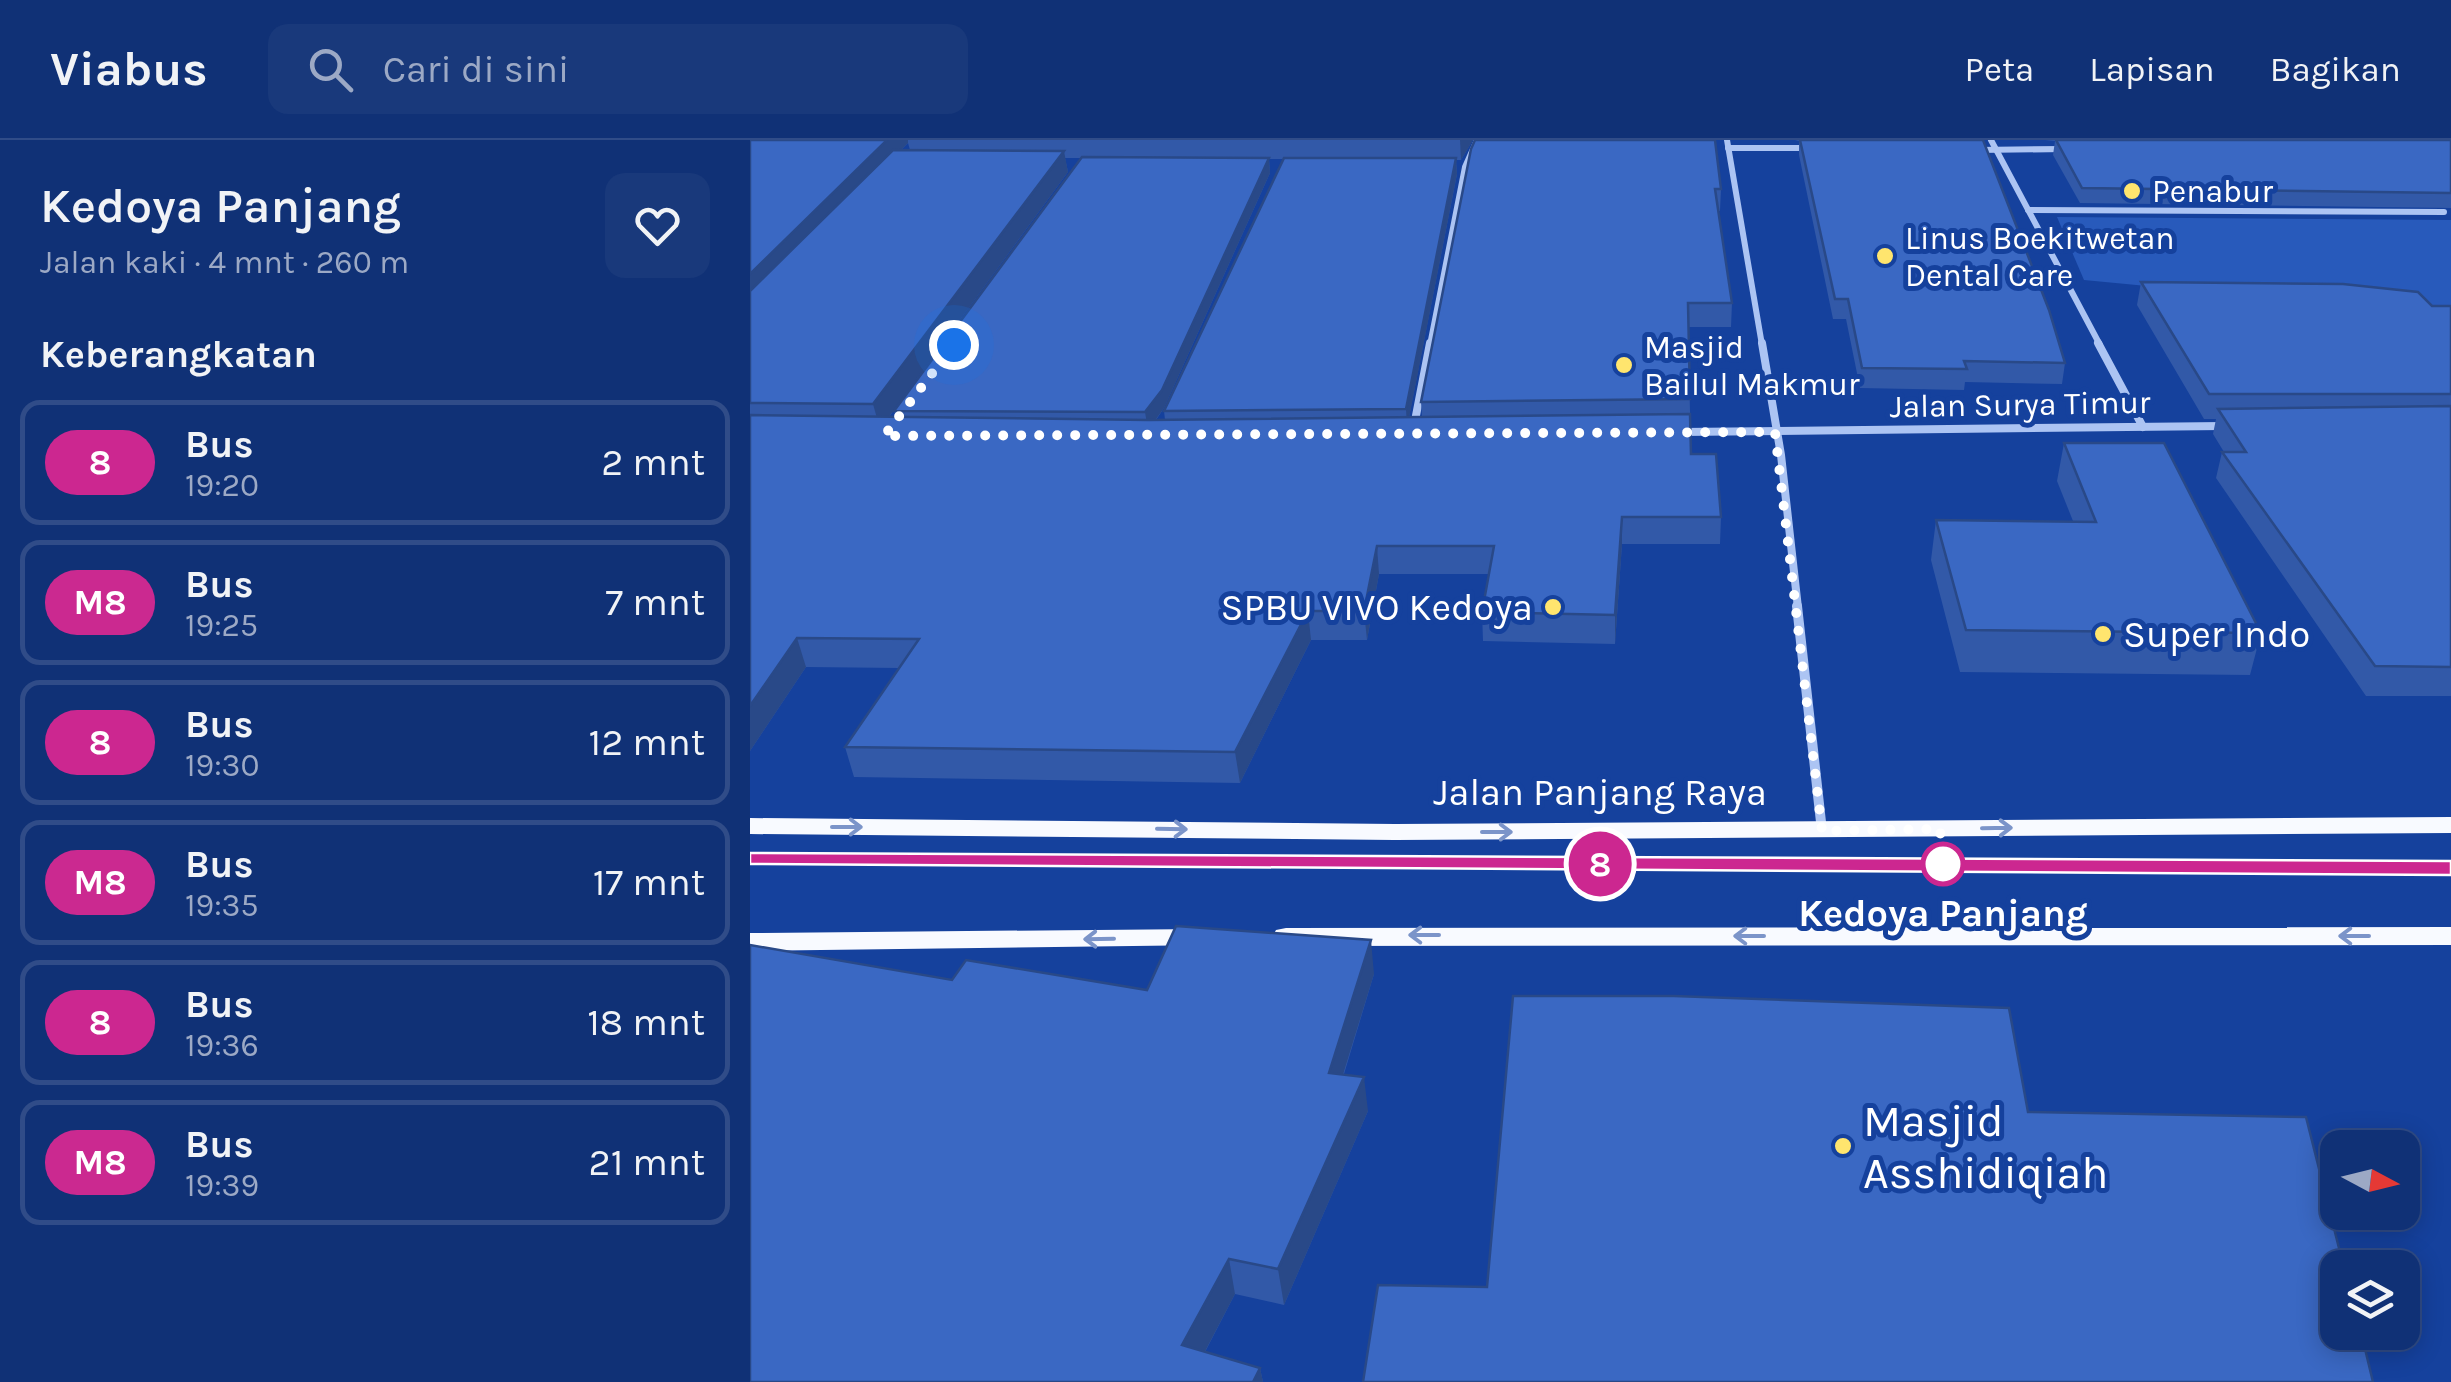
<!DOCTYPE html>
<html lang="id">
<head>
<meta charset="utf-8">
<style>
	body { margin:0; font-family:Karla,sans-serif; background:#19397b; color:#f1f3f6; height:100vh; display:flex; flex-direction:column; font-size:38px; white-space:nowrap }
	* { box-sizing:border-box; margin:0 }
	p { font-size:32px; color:#9ca9c5 }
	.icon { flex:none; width:55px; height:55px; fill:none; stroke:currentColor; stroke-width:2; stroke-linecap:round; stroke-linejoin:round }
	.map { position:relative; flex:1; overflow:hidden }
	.panel { display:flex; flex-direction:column; background:#103176; width:750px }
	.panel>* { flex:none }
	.badge { padding:0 20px; border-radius:32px; font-size:35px; line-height:65px }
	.needle { width:65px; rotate:97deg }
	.fabs { position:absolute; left:1570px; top:990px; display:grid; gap:20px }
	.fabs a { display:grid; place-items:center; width:100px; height:100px; border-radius:20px; background:#103176; box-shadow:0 5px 25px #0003,0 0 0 2px #304c88; font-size:50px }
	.you { position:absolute; width:50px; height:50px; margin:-25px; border:8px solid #fff; border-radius:50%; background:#1a73e8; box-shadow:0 0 0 15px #1a73e833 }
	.map>.badge { position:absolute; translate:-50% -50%; box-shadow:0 0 0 5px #fff }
	h2 { padding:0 40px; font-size:38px; line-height:90px }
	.round { display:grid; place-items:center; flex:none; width:105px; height:105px; border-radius:20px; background:#19397b }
	.summary { display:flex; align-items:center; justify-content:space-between; height:170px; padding:0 40px }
	h1 { font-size:48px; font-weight:600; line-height:75px }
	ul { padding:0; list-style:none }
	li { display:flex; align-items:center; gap:30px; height:125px; margin:0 20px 15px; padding:0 20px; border:5px solid #304c88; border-radius:20px }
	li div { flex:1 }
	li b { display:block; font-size:38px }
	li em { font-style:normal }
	li .badge { min-width:110px; font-weight:700; text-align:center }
	header { display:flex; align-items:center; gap:60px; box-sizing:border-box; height:140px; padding:0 50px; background:#103176; border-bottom:2px solid #304c88 }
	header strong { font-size:48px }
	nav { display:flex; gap:55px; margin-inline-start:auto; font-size:35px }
	.search { width:700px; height:90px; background:#19397b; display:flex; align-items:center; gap:25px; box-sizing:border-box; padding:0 35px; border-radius:20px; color:#9ca9c5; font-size:38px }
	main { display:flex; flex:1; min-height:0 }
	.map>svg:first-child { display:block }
	.green { fill:#285abb }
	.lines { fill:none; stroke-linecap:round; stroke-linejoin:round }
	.street-far2 { stroke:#acc4f3; stroke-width:6 }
	.street-far1 { stroke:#acc4f3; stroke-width:8 }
	.street { stroke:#acc4f3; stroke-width:10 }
	.primary { fill:#f8faff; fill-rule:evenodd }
	.wall { fill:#3259a8; fill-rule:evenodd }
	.shaded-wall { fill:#294988 }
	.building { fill:#3a68c3; stroke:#294988; stroke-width:2.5 }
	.oneway { stroke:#7b94c9 }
	.line { fill:#cc2790; stroke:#fff; stroke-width:2.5 }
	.walk { stroke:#fff; stroke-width:10; stroke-dasharray:0 18 }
	.poi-dot { fill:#ffe56e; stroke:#15419d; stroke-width:4 }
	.stop-dot { fill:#fff; stroke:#cc2790; stroke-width:5 }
	.labels { text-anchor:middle; stroke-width:10; stroke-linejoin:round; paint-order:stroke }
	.far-poi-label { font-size:32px; fill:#fff; stroke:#15419d; text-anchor:start }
	.far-street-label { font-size:32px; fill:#fff; stroke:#15419d }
	.poi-label { font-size:38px; fill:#fff; stroke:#15419d; text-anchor:end }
	.street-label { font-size:38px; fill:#fff; stroke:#15419d }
	.stop-label { font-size:38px; font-weight:bold; fill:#fff; stroke:#15419d }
	.near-poi-label { font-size:45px; fill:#fff; stroke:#15419d; text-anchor:start }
</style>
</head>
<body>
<header>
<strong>Viabus</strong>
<div class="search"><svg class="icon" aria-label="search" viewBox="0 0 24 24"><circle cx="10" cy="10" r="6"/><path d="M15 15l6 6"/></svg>Cari di sini</div>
<nav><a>Peta</a><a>Lapisan</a><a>Bagikan</a></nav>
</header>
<main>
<section class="panel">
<div class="summary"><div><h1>Kedoya Panjang</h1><p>Jalan kaki · 4 mnt · 260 m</p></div><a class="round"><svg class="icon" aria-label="heart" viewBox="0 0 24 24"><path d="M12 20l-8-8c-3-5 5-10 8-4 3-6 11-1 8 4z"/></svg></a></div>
<h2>Keberangkatan</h2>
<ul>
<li><span class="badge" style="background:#cc2790;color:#fff">8</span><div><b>Bus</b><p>19:20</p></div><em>2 mnt</em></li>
<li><span class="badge" style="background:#cb2990;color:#fff">M8</span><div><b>Bus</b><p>19:25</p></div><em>7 mnt</em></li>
<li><span class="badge" style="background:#cc2790;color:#fff">8</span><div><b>Bus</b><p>19:30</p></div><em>12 mnt</em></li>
<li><span class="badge" style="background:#cb2990;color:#fff">M8</span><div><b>Bus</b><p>19:35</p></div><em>17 mnt</em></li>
<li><span class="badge" style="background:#cc2790;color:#fff">8</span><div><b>Bus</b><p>19:36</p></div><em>18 mnt</em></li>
<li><span class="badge" style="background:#cb2990;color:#fff">M8</span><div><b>Bus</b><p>19:39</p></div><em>21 mnt</em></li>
</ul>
</section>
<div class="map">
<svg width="1701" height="1242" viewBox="0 0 1701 1242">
	<rect width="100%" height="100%" fill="#15419d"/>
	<path class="green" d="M1307,77l394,3v95l-367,-35z"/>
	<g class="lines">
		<g class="street-far2">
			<path d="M977,0l35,205"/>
			<path d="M1241,0l109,205"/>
			<path d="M978,8h82"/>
			<path d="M1227,10l88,-1"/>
			<path d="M1278,70l416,2"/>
			<path d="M680,205l35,-178 12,-27"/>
		</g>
		<g class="street-far1">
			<path d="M1012,203l19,112 17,153"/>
			<path d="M1348,203l45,84"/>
			<path d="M664,286l16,-83"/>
			<path d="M931,292l543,-6"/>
		</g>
		<path class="street" d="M1047,466l25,225"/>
		<g class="primary">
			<path d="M1701,677v16l-1056,7 -645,-6v-16l645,6z"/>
			<path d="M1701,787v18l-1165,1 -10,-2 -4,-7 4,-7 10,-2z"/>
			<path d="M451,789l10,2 4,7 -4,7 -461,6v-18z"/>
		</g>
	</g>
	<g class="wall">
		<path d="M0,0h723l-12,20h-5l1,14 -48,243h13l-1,-15 50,-253 250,40 -1,22h-2l14,92 -1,24h-43l3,127 30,63 -1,27h-98l-7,100 -132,-3 -1,-29 7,-38h-110l-12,66h-56l-71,143 -386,-6 -9,-30 54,-79 -93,-1 -56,84zM158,3l2,7h-9zM315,18h16l-187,253 2,6h-7l179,-245zM519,19h14l-119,252 1,9h-9l8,-12 106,-235z"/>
		<path d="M1045,0h188l82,223 -3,21 -97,-2 -1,8 -104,-2 -14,-69h-13l-34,-164v-14z"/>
		<path d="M1295,0h406v68l-371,-5 -27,-48 2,-14z"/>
		<path d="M1391,142l291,24h19v390h-85l-150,-218 6,-26h2l-11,-18 3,-15h-12l-67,-114z"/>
		<path d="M1314,303l197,190 -11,42 -290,-3 -29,-112 5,-40 137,1 -16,-40z"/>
		<path d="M624,834l-30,100 24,37 -84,194 -49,-11 -30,58 55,16 3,14h-513l202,-402 195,10z"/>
	</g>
	<g class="shaded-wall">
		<path d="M137,0h21v3l-158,160v-29z"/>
		<path d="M710,0h13l-12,20z"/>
		<path d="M314,11l4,21 -188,257 -7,-25z"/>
		<path d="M519,18l1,15 -106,235 -16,22 -3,-18z"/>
		<path d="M706,18l1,16 -50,254 -1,-19z"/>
		<path d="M872,377v27l-7,100v-29z"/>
		<path d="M627,406l2,28 -12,66 -3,-29z"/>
		<path d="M558,471l3,29 -71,143 -5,-31z"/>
		<path d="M47,498l9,29 -56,84v-45z"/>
		<path d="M621,800l3,34 -41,133 -4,-34z"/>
		<path d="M614,937l4,34 -84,194 -6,-36z"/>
		<path d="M479,1119l6,35 -45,86 -8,-35z"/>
		<path d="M510,1228l3,14h-10z"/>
	</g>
	<g class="building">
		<path d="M0,0h137l-137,134z"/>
		<path d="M725,0h240l6,49h-6l17,114h-44l2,96 -269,3 50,-253z"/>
		<path d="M1050,0h183l66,170 16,53 -101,-2 3,8 -105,-1 -14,-69h-13z"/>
		<path d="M1306,0h395v53l-369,-5z"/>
		<path d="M143,10l171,1 -191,253 -123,-1v-112z"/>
		<path d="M332,17l187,1 -107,232 -17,22 -251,-1z"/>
		<path d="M534,18h172l-50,251 -242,2z"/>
		<path d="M1391,142l202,2 75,8 14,14h19v88h-242z"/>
		<path d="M1701,266v261l-76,-1 -153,-214h24l-28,-43z"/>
		<path d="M940,274l1,40h25l5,63h-99l-7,98 -133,-3 12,-66h-117l-13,65h-56l-73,141 -390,-5 74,-108 -122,-1 -47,68v-291l398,5z"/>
		<path d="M1314,303h100l97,190 -295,-3 -30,-110 160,2z"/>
		<path d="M426,786l195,14 -42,133 35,4 -86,192 -49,-10 -47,86 78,23 -7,14h-503v-437l202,35 14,-20 181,30z"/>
		<path d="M763,856h161l335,12 19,104 278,5 38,151h-6v64h23l12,50h-1010l15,-97 109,2z"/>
	</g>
	<defs><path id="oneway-shaft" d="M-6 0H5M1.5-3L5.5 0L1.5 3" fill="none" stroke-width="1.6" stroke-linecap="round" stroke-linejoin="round" transform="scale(2.5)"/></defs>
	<g class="oneway">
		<use href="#oneway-shaft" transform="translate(97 687)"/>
		<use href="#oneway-shaft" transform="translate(1247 688) rotate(-1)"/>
		<use href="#oneway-shaft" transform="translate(422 689) rotate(1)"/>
		<use href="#oneway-shaft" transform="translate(747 692)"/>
		<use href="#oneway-shaft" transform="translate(674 795) rotate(180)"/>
		<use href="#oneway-shaft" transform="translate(999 796) rotate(-180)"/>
		<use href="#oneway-shaft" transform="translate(1604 796) rotate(-180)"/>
		<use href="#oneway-shaft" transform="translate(349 799) rotate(179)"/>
	</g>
	<path class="line" d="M0,713l1701,8v14l-1701,-11z"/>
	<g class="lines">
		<path class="walk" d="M204,205l-70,91 891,-4 47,399 118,-2 3,35"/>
	</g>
	<g class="poi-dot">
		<circle cx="1382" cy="51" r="10"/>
		<circle cx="1135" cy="116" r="10"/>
		<circle cx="874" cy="225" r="10"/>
		<circle cx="803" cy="467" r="10"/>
		<circle cx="1353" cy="494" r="10"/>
		<circle cx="1093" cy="1006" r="10"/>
	</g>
	<circle class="stop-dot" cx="1193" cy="724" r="20"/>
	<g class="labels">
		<g class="far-poi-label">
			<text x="1402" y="62">Penabur</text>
			<text x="1155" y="109">Linus Boekitwetan<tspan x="1155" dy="37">Dental Care</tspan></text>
			<text x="894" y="218">Masjid<tspan x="894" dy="37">Bailul Makmur</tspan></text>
		</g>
		<g class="far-street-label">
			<text transform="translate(1270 264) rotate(-1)" y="11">Jalan Surya Timur</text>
		</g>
		<g class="poi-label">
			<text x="783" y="480">SPBU VIVO Kedoya</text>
			<text x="1373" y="507" text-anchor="start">Super Indo</text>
		</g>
		<g class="street-label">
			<text x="850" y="665">Jalan Panjang Raya</text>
		</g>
		<g class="stop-label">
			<text x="1193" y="786">Kedoya Panjang</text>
		</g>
		<g class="near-poi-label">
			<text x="1113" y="996">Masjid<tspan x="1113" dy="52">Asshidiqiah</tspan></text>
		</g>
	</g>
</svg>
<div class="fabs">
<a><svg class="needle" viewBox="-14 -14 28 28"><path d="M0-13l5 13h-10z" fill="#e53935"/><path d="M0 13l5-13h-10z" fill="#9ca9c5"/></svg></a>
<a><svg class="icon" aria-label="layers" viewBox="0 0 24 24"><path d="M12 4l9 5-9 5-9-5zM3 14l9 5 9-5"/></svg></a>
</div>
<div class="you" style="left:204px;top:205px"></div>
<b class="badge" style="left:850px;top:724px;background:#cc2790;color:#fff">8</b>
</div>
</main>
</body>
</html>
